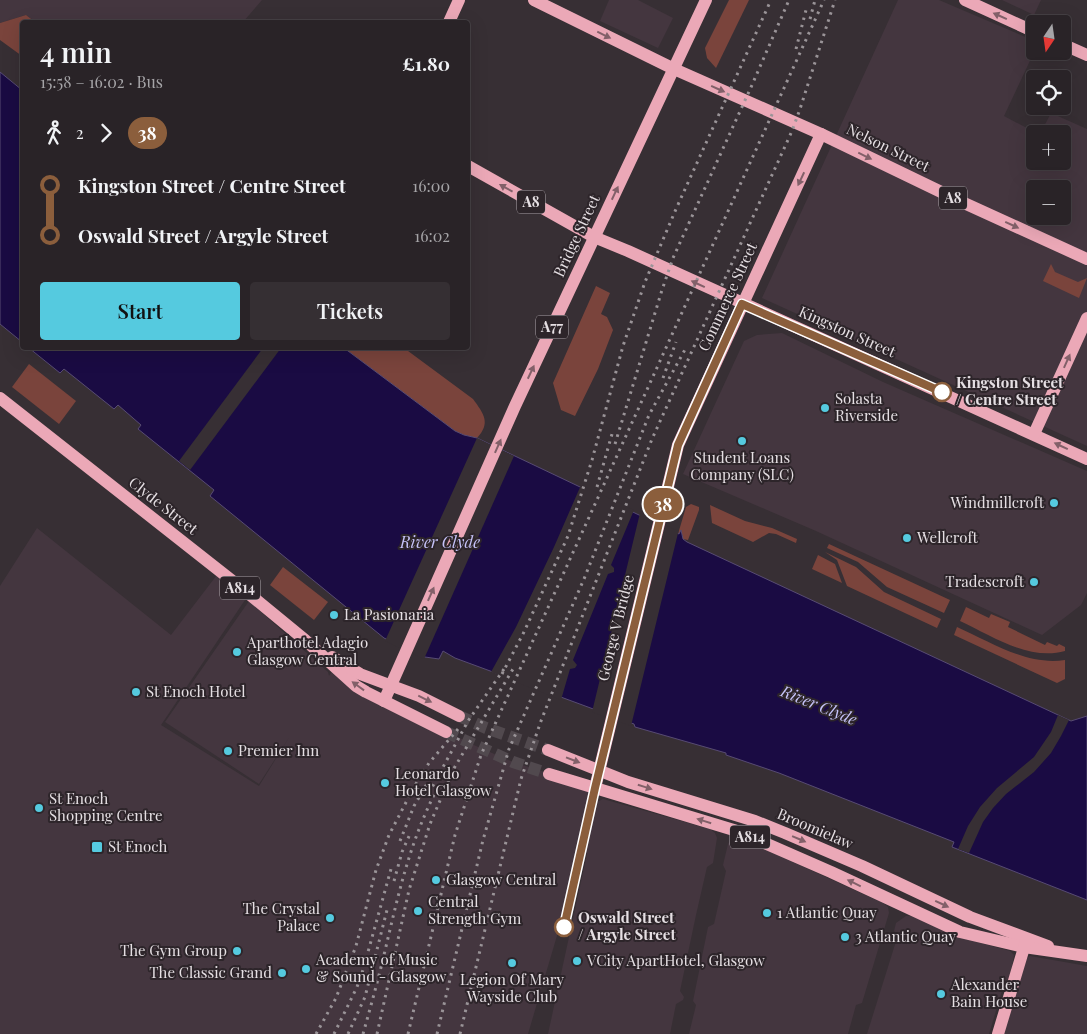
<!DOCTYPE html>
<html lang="en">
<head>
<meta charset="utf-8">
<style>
	body { margin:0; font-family:"Playfair Display",serif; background:#352f33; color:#f1f3f6; height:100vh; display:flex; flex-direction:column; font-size:19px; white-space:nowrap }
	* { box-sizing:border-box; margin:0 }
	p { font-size:16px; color:#a5a4a7 }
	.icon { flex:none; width:28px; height:28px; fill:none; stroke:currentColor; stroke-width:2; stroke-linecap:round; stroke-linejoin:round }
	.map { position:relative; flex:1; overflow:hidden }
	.sheet { position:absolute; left:20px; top:20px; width:450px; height:330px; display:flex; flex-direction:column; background:#292327; border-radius:5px; box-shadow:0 5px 20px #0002,0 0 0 1px #454044 }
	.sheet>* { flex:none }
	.badge { padding:0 10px; border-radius:16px; font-size:18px; line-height:32px }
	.needle { width:32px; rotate:193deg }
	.controls { position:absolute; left:1026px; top:15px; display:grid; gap:10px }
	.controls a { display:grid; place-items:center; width:45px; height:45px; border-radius:5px; background:#292327; box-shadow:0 5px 20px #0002,0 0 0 1px #454044; font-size:25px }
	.map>.badge { position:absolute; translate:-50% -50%; box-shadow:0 0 0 2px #fff }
	.legs { display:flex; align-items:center; gap:8px; height:55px; padding:0 20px; font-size:16px }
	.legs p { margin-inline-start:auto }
	.head { display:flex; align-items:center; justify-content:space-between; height:85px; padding:0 20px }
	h1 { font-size:28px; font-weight:600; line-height:38px }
	.primary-button { display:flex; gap:10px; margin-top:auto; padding:10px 20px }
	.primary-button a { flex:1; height:58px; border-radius:5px; background:#55cadf; color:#111; font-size:20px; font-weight:600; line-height:58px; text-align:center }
	.primary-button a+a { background:#352f33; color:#f1f3f6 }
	ul { padding:0 20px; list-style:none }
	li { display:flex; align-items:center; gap:18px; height:50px; font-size:19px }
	li i { display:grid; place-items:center; width:8px; height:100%; margin:0 6px; background:currentColor }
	li i::after { content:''; width:12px; height:12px; margin:-6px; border:4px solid; border-radius:50%; background:#292327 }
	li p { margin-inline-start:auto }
	li:first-child i { background:linear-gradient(#0000 50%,currentColor 0) }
	li:last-child i { background:linear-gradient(currentColor 50%,#0000 0) }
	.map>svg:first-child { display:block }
	.built { fill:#44363f; fill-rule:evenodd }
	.green { fill:#7a443c }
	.water { fill:#1a0b43; stroke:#574b73 }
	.pier { fill:#372f34 }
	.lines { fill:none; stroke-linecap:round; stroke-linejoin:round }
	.major-tunnel { stroke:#51494e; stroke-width:12; stroke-dasharray:12 6; stroke-linecap:butt }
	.major { stroke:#eba8b7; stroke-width:12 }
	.rail { stroke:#9a9498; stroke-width:3; stroke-dasharray:2.5 5; stroke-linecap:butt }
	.oneway { fill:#826069 }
	.line-1-casing { stroke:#fff; stroke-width:11 }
	.line-1 { stroke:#8b5e3c; stroke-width:8 }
	.stop-1-dot { fill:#fff; stroke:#8b5e3c; stroke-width:2.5 }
	.poi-dot { fill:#55cadf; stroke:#2d252a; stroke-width:2 }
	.labels { text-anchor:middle; stroke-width:4; stroke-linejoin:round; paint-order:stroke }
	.shield { fill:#2d252a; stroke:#aea7ac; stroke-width:1 }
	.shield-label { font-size:14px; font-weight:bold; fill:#e5dfe3 }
	.street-label { font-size:15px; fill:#e5dfe3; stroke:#2d252a }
	.stop-label { font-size:15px; font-weight:bold; fill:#e5dfe3; stroke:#2d252a; text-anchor:start }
	.poi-label { font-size:15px; fill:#e5dfe3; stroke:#2d252a; text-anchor:start }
	.water-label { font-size:16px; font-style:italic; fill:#c6c3f9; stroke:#2d252a }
</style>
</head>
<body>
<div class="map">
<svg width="1087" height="1034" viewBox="0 0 1087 1034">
	<rect width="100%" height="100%" fill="#372f34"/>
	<g class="built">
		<path d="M0,0h262l-19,22h-208l-9,-7 -26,8z"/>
		<path d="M609,0h29l35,18 -15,30 -58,-27z"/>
		<path d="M898,0h41l96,41v9l-31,66 34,18h-3v27h27v-27h-22l11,-21 36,16v317l-325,-148zM1035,189h27v27h-27z"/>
		<path d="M1002,0h39l-7,15z"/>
		<path d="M782,333l101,49 204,89v122l-6,12 -39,30 -226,-104 -133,-57 61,-133 13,-6z"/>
		<path d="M37,528l134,107 49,-64 29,23 -88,131 98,61 31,-50 -31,48 -94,-62 84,-121 79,71 1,4 5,-8 32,24 110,54 37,16 82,26 -21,90 -46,156h-528v-448z"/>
		<path d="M603,799l107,30 5,4 2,5 -4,25 -6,4 -11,48 -16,76 4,6 -1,3 -7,4 -6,30h-122l39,-180 -2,-5 11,-43 1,-4z"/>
		<path d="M738,837l145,66 5,4 1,6 -27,90 -6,2 -8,29h-159l7,-29 -3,-4 15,-74 6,-3 12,-53 -3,-6 5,-21 4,-6z"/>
		<path d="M906,916h6l47,21 51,14 4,4 -4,23 -5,3 -16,53h-122l31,-99 -4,-4 2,-8z"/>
		<path d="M1030,956l57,10v68h-85l25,-76z"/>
	</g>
	<g class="green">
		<path d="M729,0h20l-33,68 -9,-10 -2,-10z"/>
		<path d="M26,15l9,7h-13v34l-22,-16v-17z"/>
		<path d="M1051,264l4,8 23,10 9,-4 -8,20 -36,-17z"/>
		<path d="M596,286l14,7 -9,21 6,3 6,13 -15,39 -23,47 -14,-6 -8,-27z"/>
		<path d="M344,348h60l69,51c11,15 18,24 4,39l-13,-3 -9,-4z"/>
		<path d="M29,364l47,37 -17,23 -47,-37z"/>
		<path d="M691,504l8,3v3l-11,30 -5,-1 -2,-8 -2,3h-1l8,-27z"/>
		<path d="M710,505l35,16 27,7 25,11 -1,4 -20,-9 -7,-1 -16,9 -41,-19z"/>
		<path d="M829,544l121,56 -6,13 -57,-26 -29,-25 -31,-14z"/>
		<path d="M825,552l31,15 28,25 57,27 -4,9 -90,-42 -10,-26z"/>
		<path d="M818,555l17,9 7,19 -30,-14z"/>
		<path d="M283,567l45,35 -14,18 -44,-35z"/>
		<path d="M966,607l23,11 2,-4 19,8 -2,5 37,18 2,-3 10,4 2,-2 6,3v4c-36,10 -73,-15 -105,-30z"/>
		<path d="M957,627c34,15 70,39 108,33v19l-8,4 -103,-48z"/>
	</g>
	<g class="water">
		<path d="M0,72l22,18v252l-22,-18z"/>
		<path d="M29,348h315l111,83 9,4 13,3 202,96 2,-4 2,9 4,3 384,179 16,-5v184l-135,-53 2,-5 -175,-69 -53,-18v-2l-91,-26 -1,-3 -179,-66 -12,-7 -4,8 -14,-2 -41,-19 -174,-142 4,-6 -76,-61 3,-4 -23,-20 -4,4 -50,-40 -4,4z"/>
	</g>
	<g class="pier">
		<path d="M263,348h18l-91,122 -11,-9z"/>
		<path d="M477,438l37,18 -90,203 -39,-18z"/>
		<path d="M581,485l53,25 -23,55 3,3v4l-6,2 -35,86 4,5 -2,3 -5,1 -9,31 -70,-28 25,-45 38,-80z"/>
		<path d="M640,513l38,18 1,-2 -48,197 -39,-14z"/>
		<path d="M1058,715l11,5 -8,16 -10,17 -17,19 -28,22 -13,14 -10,14 -14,31 -11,-4 10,-23 12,-19 17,-19 37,-31 17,-25z"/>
	</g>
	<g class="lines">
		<g class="major-tunnel">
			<path d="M459,716l27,12 62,22"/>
			<path d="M446,732l67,30 36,12"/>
		</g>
		<g class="major">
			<path d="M534,0l140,69 147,65 143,69 123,56"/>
			<path d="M965,0l70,32"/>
			<path d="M449,22l10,-22"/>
			<path d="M1062,44l25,11"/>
			<path d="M468,166l126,71 34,14 459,208"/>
			<path d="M0,398l249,196 56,46 51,46 10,6 80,40"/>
			<path d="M1034,434l53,-116"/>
			<path d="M332,657l28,17 59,22 40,20"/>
			<path d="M384,701l131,-295 191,-406"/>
			<path d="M548,750l80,32 127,39 30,12 77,33 108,51 78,29"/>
			<path d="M549,774l188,57 94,41 129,60 64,15 63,9"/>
			<path d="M595,788l83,-343 143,-311"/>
			<path d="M998,1034l28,-93"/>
		</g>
		<g class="rail">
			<path d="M810,19l5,-19"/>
			<path d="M796,49l10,-39"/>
			<path d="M663,378l13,-36"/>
			<path d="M615,444l47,-154 11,-32 79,-173 37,-85"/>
			<path d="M597,487l15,-53"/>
			<path d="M502,674l22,-42 44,-96 24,-76 31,-114 22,-64 31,-73 95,-209"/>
			<path d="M429,793l39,-72 36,-52"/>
			<path d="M400,841l14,-35 14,-24"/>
			<path d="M394,881l8,-29 8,-18"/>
			<path d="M316,1034l20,-36 20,-52 20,-76 13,-35 25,-48 15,-24 29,-34"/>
			<path d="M334,1034l23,-47 6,-17 28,-101"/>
			<path d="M348,1034l17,-37 22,-87"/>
			<path d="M363,1034c7,-25 14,-50 20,-75 15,-62 25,-114 55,-172"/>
			<path d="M377,1034l32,-144 21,-66 23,-54 60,-101"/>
			<path d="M408,1034l47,-199 26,-80 343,-755"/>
			<path d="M437,1034l46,-194 26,-91 75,-170 65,-164 38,-69"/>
			<path d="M460,1034l61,-255 20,-58 111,-282 140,-308 8,-22 35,-109"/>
		</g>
	</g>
	<defs><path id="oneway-solid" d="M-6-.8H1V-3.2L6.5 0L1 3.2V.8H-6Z" transform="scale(1.25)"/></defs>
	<g class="oneway">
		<use href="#oneway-solid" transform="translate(1000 16) rotate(-156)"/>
		<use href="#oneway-solid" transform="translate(604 35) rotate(26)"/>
		<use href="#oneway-solid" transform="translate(718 89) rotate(24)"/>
		<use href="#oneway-solid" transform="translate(865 156) rotate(26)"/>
		<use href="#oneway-solid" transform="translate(801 179) rotate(115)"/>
		<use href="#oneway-solid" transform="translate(506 188) rotate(-151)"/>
		<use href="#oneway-solid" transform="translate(615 193) rotate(-65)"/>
		<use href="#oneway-solid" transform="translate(1012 225) rotate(25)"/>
		<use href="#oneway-solid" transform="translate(698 284) rotate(-155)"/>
		<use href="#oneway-solid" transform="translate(1067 361) rotate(-66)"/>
		<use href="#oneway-solid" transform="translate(531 372) rotate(-65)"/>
		<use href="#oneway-solid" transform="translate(498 446) rotate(-66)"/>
		<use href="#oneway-solid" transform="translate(1061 446) rotate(-155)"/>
		<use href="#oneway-solid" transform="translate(431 594) rotate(-66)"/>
		<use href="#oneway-solid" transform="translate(358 686) rotate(-144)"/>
		<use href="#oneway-solid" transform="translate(425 699) rotate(26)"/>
		<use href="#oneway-solid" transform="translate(573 760) rotate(21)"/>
		<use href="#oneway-solid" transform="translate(645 787) rotate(17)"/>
		<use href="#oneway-solid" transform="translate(704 821) rotate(-163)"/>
		<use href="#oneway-solid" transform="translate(799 839) rotate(23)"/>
		<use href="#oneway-solid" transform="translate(854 883) rotate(-154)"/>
		<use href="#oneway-solid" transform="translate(942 904) rotate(25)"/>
	</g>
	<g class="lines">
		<g class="line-1-casing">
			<path id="line-1" d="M564,927l31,-139 83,-343 64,-141 200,88"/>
		</g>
		<use href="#line-1" class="line-1"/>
	</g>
	<g class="stop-1-dot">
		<circle cx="942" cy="392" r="9"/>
		<circle cx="564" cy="927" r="9"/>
	</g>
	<g class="poi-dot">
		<circle cx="825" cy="408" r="5"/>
		<circle cx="742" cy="441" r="5"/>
		<circle cx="1054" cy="503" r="5"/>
		<circle cx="907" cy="538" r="5"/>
		<circle cx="1034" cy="582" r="5"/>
		<circle cx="334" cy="615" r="5"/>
		<circle cx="237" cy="652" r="5"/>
		<circle cx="136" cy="692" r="5"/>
		<circle cx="228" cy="751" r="5"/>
		<circle cx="385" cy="783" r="5"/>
		<circle cx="39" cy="808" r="5"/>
		<rect x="91" y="841" width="12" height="12" rx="2.5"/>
		<circle cx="436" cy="880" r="5"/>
		<circle cx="418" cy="911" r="5"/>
		<circle cx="767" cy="913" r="5"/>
		<circle cx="330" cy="918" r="5"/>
		<circle cx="845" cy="937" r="5"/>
		<circle cx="237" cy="951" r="5"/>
		<circle cx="577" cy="961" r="5"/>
		<circle cx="512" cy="963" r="5"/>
		<circle cx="306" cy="969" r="5"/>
		<circle cx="282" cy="973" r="5"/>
		<circle cx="941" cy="994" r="5"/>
	</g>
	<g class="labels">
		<g class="shield">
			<rect x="939" y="186.5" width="28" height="23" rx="4"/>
			<rect x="517" y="190.5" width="28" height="23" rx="4"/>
			<rect x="536" y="315.5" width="32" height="23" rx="4"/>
			<rect x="220" y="576.5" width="40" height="23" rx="4"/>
			<rect x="730" y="825.5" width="40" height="23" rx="4"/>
		</g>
		<g class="shield-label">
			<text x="953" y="203">A8</text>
			<text x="531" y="207">A8</text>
			<text x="552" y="332">A77</text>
			<text x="240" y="593">A814</text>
			<text x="750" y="842">A814</text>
		</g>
		<g class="street-label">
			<text transform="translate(888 148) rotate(26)" y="5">Nelson Street</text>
			<text transform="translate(577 236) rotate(-65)" y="5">Bridge Street</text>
			<text transform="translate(728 297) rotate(-65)" y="5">Commerce Street</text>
			<text transform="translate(847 332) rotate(24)" y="5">Kingston Street</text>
			<text transform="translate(163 506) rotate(38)" y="5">Clyde Street</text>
			<text transform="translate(616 628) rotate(-76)" y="5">George V Bridge</text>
			<text transform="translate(815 829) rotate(23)" y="5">Broomielaw</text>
		</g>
		<g class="stop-label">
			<text x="956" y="388">Kingston Street<tspan x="956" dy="17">/ Centre Street</tspan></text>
			<text x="578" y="923">Oswald Street<tspan x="578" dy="17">/ Argyle Street</tspan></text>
		</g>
		<g class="poi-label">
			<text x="835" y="404">Solasta<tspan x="835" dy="17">Riverside</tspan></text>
			<text x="742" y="463" text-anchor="middle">Student Loans<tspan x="742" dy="17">Company (SLC)</tspan></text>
			<text x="1044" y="508" text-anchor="end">Windmillcroft</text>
			<text x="917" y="543">Wellcroft</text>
			<text x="1024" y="587" text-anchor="end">Tradescroft</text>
			<text x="344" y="620">La Pasionaria</text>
			<text x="247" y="648">Aparthotel Adagio<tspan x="247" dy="17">Glasgow Central</tspan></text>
			<text x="146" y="697">St Enoch Hotel</text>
			<text x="238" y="756">Premier Inn</text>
			<text x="395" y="779">Leonardo<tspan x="395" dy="17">Hotel Glasgow</tspan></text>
			<text x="49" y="804">St Enoch<tspan x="49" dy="17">Shopping Centre</tspan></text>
			<text x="108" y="852">St Enoch</text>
			<text x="446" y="885">Glasgow Central</text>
			<text x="428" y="907">Central<tspan x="428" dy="17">Strength Gym</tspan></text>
			<text x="320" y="914" text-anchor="end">The Crystal<tspan x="320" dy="17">Palace</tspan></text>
			<text x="777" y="918">1 Atlantic Quay</text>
			<text x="855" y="942">3 Atlantic Quay</text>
			<text x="227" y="956" text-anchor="end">The Gym Group</text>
			<text x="316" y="965">Academy of Music<tspan x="316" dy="17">&amp; Sound - Glasgow</tspan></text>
			<text x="587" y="966">VCity ApartHotel, Glasgow</text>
			<text x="272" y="978" text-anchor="end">The Classic Grand</text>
			<text x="512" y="985" text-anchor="middle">Legion Of Mary<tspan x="512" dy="17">Wayside Club</tspan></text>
			<text x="951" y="990">Alexander<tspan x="951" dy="17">Bain House</tspan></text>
		</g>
		<g class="water-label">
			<text x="440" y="548">River Clyde</text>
			<text transform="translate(819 705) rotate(22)" y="6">River Clyde</text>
		</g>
	</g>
</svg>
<div class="controls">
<a><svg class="needle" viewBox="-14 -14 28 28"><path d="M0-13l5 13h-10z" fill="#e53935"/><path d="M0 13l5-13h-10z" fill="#a5a4a7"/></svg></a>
<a><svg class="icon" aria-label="locate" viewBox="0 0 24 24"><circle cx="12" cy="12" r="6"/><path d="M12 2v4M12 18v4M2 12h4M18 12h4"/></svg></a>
<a>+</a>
<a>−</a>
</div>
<b class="badge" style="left:663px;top:504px;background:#8b5e3c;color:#fff">38</b>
<section class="sheet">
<div class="head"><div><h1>4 min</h1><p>15:58 – 16:02 · Bus</p></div><b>£1.80</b></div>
<div class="legs"><svg class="icon" aria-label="walk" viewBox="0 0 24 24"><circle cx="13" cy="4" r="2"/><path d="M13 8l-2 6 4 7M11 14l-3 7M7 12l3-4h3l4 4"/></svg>2<svg class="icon" aria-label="forward" viewBox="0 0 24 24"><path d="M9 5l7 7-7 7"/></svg><b class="badge" style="background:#8b5e3c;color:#fff">38</b></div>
<ul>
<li><i style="color:#8b5e3c"></i><b>Kingston Street / Centre Street</b><p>16:00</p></li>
<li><i style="color:#8b5e3c"></i><b>Oswald Street / Argyle Street</b><p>16:02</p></li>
</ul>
<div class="primary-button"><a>Start</a><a>Tickets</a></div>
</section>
</div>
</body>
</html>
